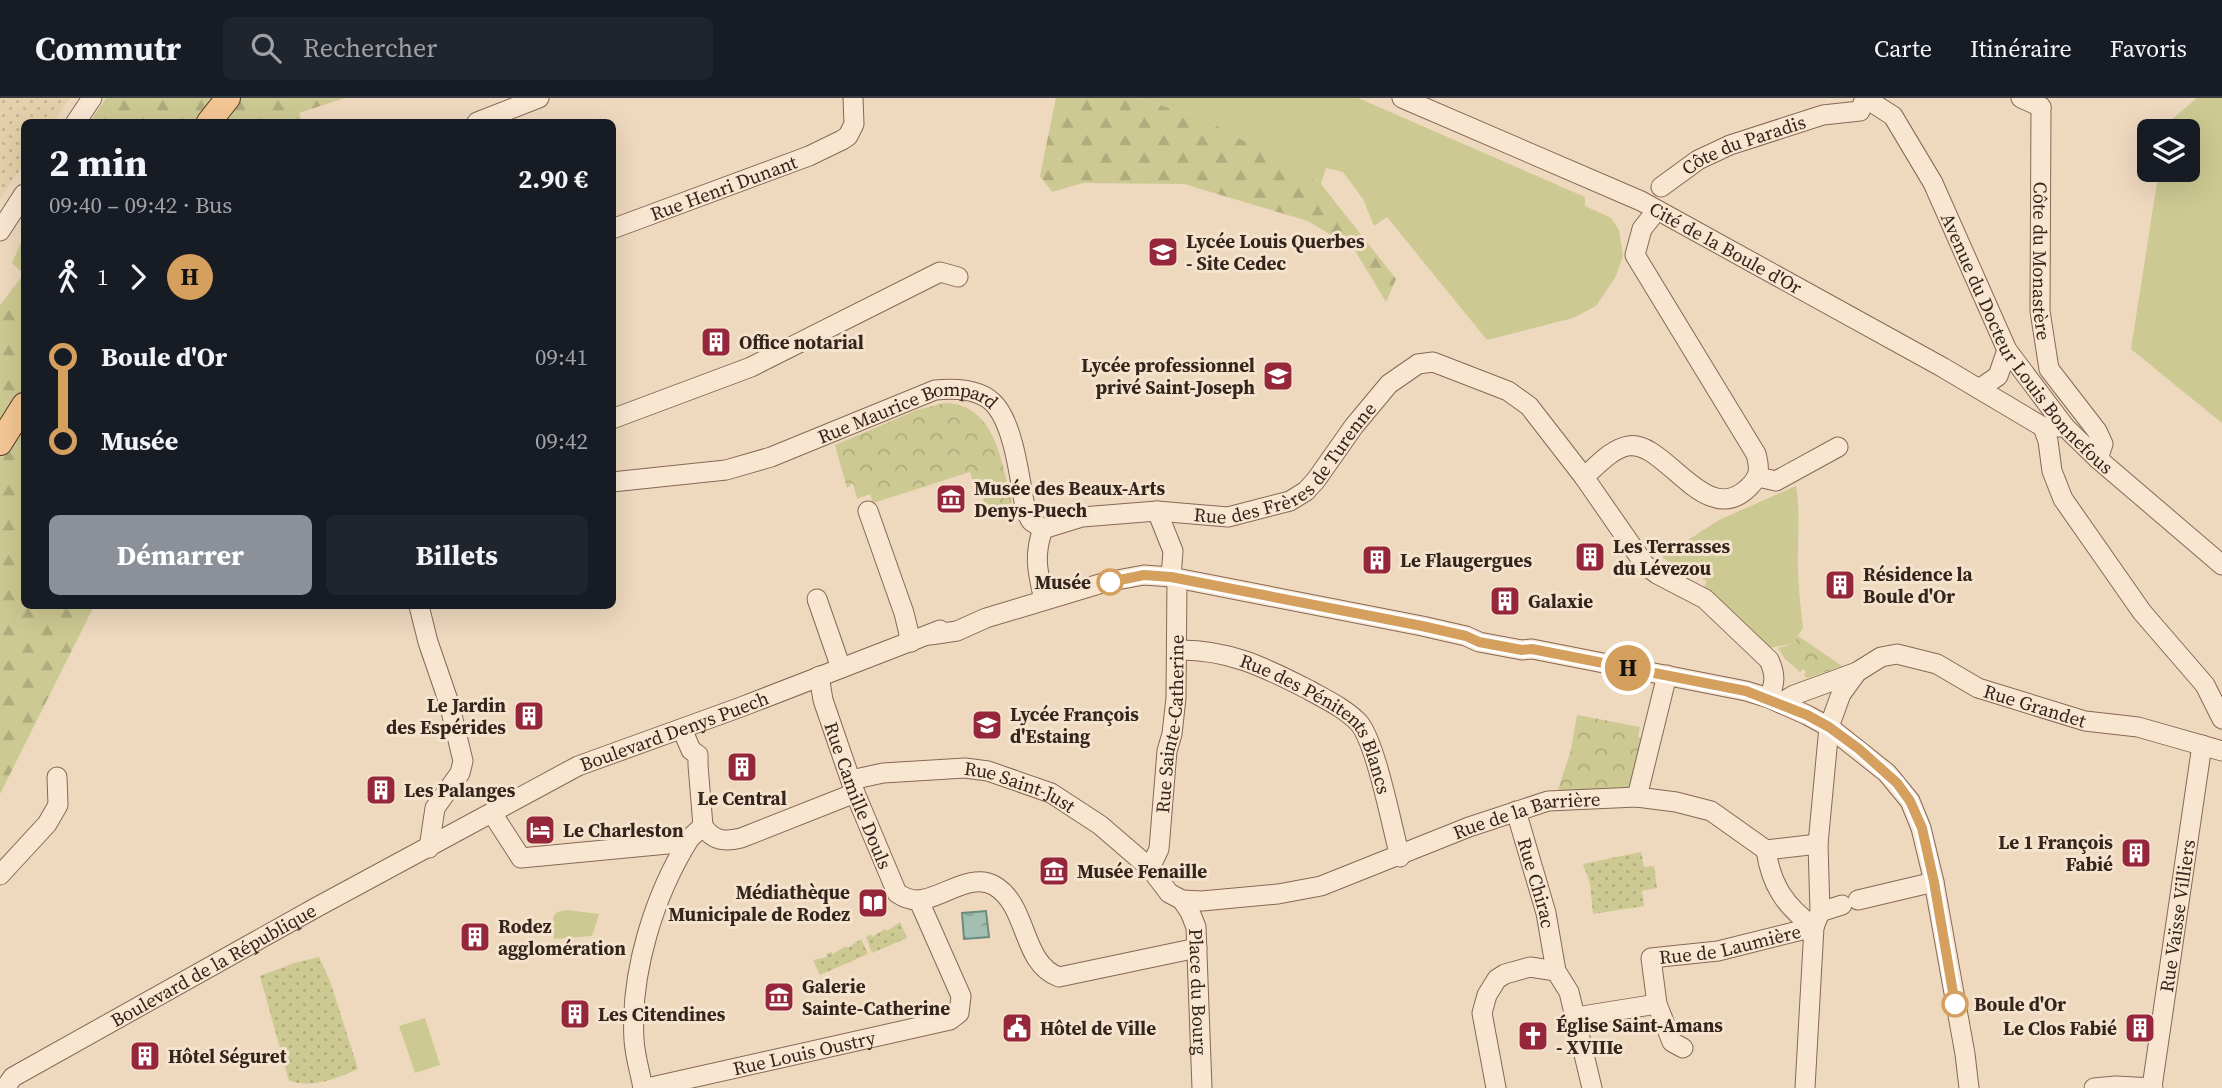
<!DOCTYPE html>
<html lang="fr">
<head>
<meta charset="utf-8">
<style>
	body { margin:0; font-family:"Source Serif 4",serif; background:#20242c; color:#f1f3f6; height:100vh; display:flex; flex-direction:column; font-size:26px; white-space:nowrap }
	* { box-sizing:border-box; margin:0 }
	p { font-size:23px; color:#9ea1a6 }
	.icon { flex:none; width:38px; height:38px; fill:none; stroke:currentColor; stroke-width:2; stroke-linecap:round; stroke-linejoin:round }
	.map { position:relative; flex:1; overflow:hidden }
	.sheet { position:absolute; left:21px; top:21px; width:595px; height:490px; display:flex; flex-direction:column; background:#171b24; border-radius:10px; box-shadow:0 7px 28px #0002 }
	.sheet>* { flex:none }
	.badge { padding:0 14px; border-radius:23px; font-size:24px; line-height:46px }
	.controls { position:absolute; left:2137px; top:21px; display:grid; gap:14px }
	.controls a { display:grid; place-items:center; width:63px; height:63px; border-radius:10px; background:#171b24; box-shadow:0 7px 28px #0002; font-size:35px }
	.map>.badge { position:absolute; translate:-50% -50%; box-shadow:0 0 0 4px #fff }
	.legs { display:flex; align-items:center; gap:10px; height:77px; padding:0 28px; font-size:23px }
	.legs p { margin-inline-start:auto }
	.overview { display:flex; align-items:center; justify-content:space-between; height:119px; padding:0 28px }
	h1 { font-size:38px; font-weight:700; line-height:52px }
	.action { display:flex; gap:14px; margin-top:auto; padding:14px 28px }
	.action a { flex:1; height:80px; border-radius:10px; background:#8c9099; color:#fff; font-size:28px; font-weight:700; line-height:80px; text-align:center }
	.action a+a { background:#20242c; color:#f1f3f6 }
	ul { padding:0 28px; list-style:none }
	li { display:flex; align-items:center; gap:24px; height:84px; font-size:26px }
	li i { display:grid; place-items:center; width:10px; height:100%; margin:0 9px; background:currentColor }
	li i::after { content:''; width:18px; height:18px; margin:-9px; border:5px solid; border-radius:50%; background:#171b24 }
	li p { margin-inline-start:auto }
	li:first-child i { background:linear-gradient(#0000 50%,currentColor 0) }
	li:last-child i { background:linear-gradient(currentColor 50%,#0000 0) }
	header { display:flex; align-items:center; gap:42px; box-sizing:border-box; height:98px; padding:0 35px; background:#171b24; border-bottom:2px solid #363941 }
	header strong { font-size:33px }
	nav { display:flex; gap:38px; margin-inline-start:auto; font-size:24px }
	.search { width:490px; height:63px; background:#20242c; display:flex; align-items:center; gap:18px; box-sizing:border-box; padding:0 24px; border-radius:10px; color:#9ea1a6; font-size:26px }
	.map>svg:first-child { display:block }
	.farmland { fill:url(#farmland-dots) }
	.grass { fill:#ccc992 }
	.forest { fill:url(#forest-firs) }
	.park { fill:url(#park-crowns) }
	.garden { fill:url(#garden-dots) }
	.water { fill:url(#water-ripples); stroke:#698d7e; stroke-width:2 }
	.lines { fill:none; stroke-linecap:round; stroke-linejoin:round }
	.minor-casing { stroke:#866857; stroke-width:21 }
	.major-casing { stroke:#54382b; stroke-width:26 }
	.minor { stroke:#f9e6d1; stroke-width:19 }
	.major { stroke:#f3c694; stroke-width:24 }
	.line-1-casing { stroke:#fff; stroke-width:16 }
	.line-1 { stroke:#d5a05e; stroke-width:10 }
	.stop-1-dot { fill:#fff; stroke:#d5a05e; stroke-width:3.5 }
	.labels { text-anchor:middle; stroke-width:6; stroke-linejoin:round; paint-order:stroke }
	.street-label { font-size:19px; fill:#35241c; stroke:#f5e3ce }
	.poi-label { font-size:19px; font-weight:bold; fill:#35241c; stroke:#f5e3ce; text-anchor:start }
	.stop-label { font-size:19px; font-weight:bold; fill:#35241c; stroke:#f5e3ce; text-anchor:end }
</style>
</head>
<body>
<header>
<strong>Commutr</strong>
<div class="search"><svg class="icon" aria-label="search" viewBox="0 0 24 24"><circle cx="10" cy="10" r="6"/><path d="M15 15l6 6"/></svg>Rechercher</div>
<nav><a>Carte</a><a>Itinéraire</a><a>Favoris</a></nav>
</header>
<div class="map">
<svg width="2222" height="990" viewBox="0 0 2222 990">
	<defs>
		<pattern id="farmland-dots" width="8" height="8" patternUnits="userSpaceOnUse" patternTransform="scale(1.75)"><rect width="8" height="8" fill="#e4d1ab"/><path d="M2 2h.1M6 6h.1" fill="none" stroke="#c4b393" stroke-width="1.8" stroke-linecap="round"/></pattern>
		<pattern id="forest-firs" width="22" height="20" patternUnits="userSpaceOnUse" patternTransform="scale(1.75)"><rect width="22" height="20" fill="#ccc992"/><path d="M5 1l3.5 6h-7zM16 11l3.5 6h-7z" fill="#b0ac7d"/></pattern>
		<pattern id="park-crowns" width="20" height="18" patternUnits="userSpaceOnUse" patternTransform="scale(1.75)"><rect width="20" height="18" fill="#ccc992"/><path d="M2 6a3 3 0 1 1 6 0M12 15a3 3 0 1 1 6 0" fill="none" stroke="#b0ac7d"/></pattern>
		<pattern id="garden-dots" width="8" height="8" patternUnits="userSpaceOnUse" patternTransform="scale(1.75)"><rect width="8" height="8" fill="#ccc992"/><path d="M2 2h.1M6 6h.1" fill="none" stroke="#b0ac7d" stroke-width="1.8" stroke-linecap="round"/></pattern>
		<pattern id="water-ripples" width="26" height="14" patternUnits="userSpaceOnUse" patternTransform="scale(1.75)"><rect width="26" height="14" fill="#a2bfb2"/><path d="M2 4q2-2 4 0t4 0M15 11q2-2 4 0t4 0" fill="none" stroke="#859b90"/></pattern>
	</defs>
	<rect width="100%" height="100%" fill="#eed8be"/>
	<path class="farmland" d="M0,0h70l-17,24h-29v42l-24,35z"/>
	<g class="grass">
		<path d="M1138,0h220l227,99v9l26,12 8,12 4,26 -8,22 -19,28 -23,12 -86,22 -100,-123 -13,9 -11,-27 -20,-27 -17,-4 -5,16 -116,-65z"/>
		<path d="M2197,0h25v325l-91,-74 28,-179h29v-39h-24v-5z"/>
		<path d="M1796,388c4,22 2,43 2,65 -1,26 2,51 5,77l-11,16 -24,4 -64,-62 3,-4 -9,-7 -10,-1 -26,-17 57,-37z"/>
		<path d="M567,812l32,4 -7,22 -38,3 -1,-22 4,-5z"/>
		<path d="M425,920l15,47 -25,8 -16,-47z"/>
	</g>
	<g class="forest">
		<path d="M106,0h239l-46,15 3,9h-212z"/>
		<path d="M1056,0h82l67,21 116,65 75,95 -10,23 -32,-53 -46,-28 -124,-37 -101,-1 -31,9 -12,-16z"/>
		<path d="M24,138v370h70l-94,188v-489l24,-31 -12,-11z"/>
	</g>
	<g class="park">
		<path d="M944,305c52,0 58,62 68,100l-25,8 -8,-25 -4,1 -5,-15 -97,31 -3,-9 -13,5 -4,-16 -6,5 -12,-43 82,-35z"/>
		<path d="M1798,538l44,30 -35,12 -3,-3 2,-3 -3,-3 -3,3 -15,-13 -7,-11 14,-4z"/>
		<path d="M1577,617l63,12 -2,10 8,2 -13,54h-76l14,-43z"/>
	</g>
	<g class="garden">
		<path d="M1641,754l3,15 10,-1 3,22 -15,3 2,15 -51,8 -3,-31 -7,-19z"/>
		<path d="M900,824l7,16 -35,15 -6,-16 5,-3 1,3 13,-8 2,2z"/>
		<path d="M861,841l7,15 -48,21 -7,-15 14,-3 -1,-3 5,-2 2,2 13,-8 2,2z"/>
		<path d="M319,859l11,24 28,88c-23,10 -44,19 -69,12l-29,-105 34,-13z"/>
	</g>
	<path class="water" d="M986,813l3,26 -25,2 -2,-26z"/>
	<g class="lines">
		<g class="minor-casing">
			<g id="minor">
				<path id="s1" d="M1402,0l239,103 301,166 101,60h22"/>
				<path id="s2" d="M1865,0l28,18 40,67 74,167 58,77 33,32 124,106"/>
				<path d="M2021,0l20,9"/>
				<path id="s3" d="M2041,9l-1,204 9,58 48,62 6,13 -5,15"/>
				<path d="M76,24l16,-24"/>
				<path d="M477,24l62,-24"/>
				<path id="s4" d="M1661,89l37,-27 32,-15 93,-30 37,-4 5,-13"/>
				<path id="s5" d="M612,131l197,-73 33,-16 6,-4 6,-12 -1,-26"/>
				<path d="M0,133l24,-37"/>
				<path d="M1979,291l19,-13 9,-26"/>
				<path d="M612,321l139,-52 189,-95 18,5"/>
				<path d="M2043,329l5,14 4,30 11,28 79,113 63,73 17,34"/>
				<path d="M1584,379c13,-11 27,-28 44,-31 37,-7 77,85 121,41 11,-11 11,-18 7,-33l-121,-199 7,-26 15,-19"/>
				<path d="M1758,379l18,4 62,-34"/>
				<path id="s6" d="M612,384l114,-12 45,-13 164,-67c20,-2 47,-2 61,16 19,23 24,77 30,106l5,9 12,8"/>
				<path d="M868,413l36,102 7,29"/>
				<path d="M1157,413l16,40 -2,26"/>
				<path id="s7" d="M1043,431l39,-12 75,-6 71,6 62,-16 16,-10 10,-11 38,-54 35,-42 29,-20 15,-2 75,29 21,15 55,71 61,88 12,9 48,25 64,61c7,15 6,23 0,38"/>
				<path d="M1043,431c-10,27 -5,44 1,71"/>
				<path d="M817,501l24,69"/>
				<path d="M419,508l9,36 21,61 14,58 -3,12 -25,35 -6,40"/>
				<path d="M930,537l27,-4 29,-13 120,-36 38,-7 27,2 251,49 44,10 13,6 43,8 10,-1 214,42 23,7 38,17 22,12 58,46 23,28 11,27 13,54 31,172 4,34"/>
				<path id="s8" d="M1177,552c51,-1 87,17 132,40 16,9 37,19 50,33 17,20 33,104 41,134"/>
				<path id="s9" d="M819,578l4,24 32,93 42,100c6,4 12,7 20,7 23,0 54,-29 78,-14 34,21 26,77 64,91l138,-29"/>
				<path id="s10" d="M1780,605l14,-8 63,-23 24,-15 16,-3 40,10 41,24 107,33 53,6 84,24"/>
				<path id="s11" d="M851,682l32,-7 82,-5 23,3 63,22 49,32 50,43 19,25 13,7 8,12 6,15 6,161"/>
				<path d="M1637,699l30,-122"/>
				<path id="s12" d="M1516,713l30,102 10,58 13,21 23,96"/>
				<path d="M492,715l29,45 157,-15 12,-5 13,-12 -5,-61v-10l-7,-5 -9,-21"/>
				<path d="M703,728c10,15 21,16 38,12l114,-45"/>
				<path d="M1766,752c5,35 19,56 48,77"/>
				<path id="s13" d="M1150,770l9,-19 8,-98 5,-17 4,-36 1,-120"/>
				<path d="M0,777l47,-51 11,-19 -1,-28"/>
				<path id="s14" d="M1182,802l20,1 76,-7 43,-8 148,-59 79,-26 89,-4 39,5 35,9 55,39 52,-6"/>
				<path d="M1858,802l76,-18"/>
				<path d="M1820,814l22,-7"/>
				<path d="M1576,919l81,-13"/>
				<path id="s15" d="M1683,950l-11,-6 -15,-38 -6,-46 67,-7 96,-24"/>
				<path id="s16" d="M2152,989l50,-342"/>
				<path id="s17" d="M5,990l8,-11 304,-170 261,-141 163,-59 199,-77"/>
				<path d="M643,990c-3,-16 -8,-32 -9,-48 -4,-67 20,-145 56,-202"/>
				<path id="s18" d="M647,990l303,-68 9,-7 2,-17 -42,-95"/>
				<path d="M1496,990l-14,-75 5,-18 10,-16 8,-5 25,-7 26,4"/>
				<path d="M1805,990l9,-161 6,-15 -2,-68 11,-117 12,-33 16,-22"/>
				<path d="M2094,990l22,-2 37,2"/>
			</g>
		</g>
		<g class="major-casing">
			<g id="major">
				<path d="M209,24l19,-24"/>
				<path d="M0,345l24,-38"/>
			</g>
		</g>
		<use href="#minor" class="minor"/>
		<use href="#major" class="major"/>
	</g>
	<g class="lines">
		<g class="line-1-casing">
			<path id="line-1" d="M1110,484l34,-7 27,2 251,49 44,10 13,6 43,8 10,-1 214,42 61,24 22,12 30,22 38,34 13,18 12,27 12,54 21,122"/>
		</g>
		<use href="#line-1" class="line-1"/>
	</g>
	<defs>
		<g id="school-square" transform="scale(1.575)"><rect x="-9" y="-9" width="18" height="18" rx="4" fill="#96263a" stroke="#f5e3ce"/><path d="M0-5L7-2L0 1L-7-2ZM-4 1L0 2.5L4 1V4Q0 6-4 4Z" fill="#fff"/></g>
		<g id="building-square" transform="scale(1.575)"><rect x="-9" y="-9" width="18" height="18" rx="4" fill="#96263a" stroke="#f5e3ce"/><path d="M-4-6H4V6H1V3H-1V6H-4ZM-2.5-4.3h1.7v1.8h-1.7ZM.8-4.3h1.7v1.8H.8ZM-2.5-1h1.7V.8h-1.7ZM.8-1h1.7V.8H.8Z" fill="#fff"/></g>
		<g id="museum-square" transform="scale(1.575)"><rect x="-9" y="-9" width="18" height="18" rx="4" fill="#96263a" stroke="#f5e3ce"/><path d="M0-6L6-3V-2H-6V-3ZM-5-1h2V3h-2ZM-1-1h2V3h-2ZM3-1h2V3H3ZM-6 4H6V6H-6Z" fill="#fff"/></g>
		<g id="hotel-square" transform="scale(1.575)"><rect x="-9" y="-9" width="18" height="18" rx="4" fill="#96263a" stroke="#f5e3ce"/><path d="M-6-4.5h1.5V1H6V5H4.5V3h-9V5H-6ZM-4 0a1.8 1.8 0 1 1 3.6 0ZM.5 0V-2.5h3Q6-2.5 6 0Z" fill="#fff"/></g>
		<g id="library-square" transform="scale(1.575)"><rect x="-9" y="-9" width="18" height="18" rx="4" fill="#96263a" stroke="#f5e3ce"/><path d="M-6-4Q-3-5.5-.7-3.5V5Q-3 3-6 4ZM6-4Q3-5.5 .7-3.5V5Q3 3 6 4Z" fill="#fff"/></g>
		<g id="civic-square" transform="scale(1.575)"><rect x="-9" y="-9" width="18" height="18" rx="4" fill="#96263a" stroke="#f5e3ce"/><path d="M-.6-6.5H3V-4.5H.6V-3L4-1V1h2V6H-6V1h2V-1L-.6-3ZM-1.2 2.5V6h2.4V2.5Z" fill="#fff"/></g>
		<g id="church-square" transform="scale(1.575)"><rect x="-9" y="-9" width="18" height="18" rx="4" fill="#96263a" stroke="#f5e3ce"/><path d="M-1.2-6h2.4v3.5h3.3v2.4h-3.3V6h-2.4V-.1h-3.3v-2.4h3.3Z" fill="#fff"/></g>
	</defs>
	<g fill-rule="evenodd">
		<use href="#school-square" x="1163" y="154"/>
		<use href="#building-square" x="716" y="244"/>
		<use href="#school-square" x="1278" y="278"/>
		<use href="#museum-square" x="951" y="401"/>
		<use href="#building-square" x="1590" y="459"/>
		<use href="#building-square" x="1377" y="462"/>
		<use href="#building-square" x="1840" y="487"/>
		<use href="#building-square" x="1505" y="503"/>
		<use href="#building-square" x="529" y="618"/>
		<use href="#school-square" x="987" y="627"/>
		<use href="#building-square" x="742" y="669"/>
		<use href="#building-square" x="381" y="692"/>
		<use href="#hotel-square" x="540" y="732"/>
		<use href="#building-square" x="2136" y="755"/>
		<use href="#museum-square" x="1054" y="773"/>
		<use href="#library-square" x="873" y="805"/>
		<use href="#building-square" x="475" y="839"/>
		<use href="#museum-square" x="779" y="899"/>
		<use href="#building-square" x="575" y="916"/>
		<use href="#civic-square" x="1017" y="930"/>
		<use href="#building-square" x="2140" y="930"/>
		<use href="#church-square" x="1533" y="938"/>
		<use href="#building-square" x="145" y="958"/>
	</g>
	<g class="stop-1-dot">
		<circle cx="1110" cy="484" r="12"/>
		<circle cx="1955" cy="906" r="12"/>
	</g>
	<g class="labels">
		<g class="street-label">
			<text dy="7" stroke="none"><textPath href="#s4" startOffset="94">Côte du Paradis</textPath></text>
			<text dy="7" stroke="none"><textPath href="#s5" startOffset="119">Rue Henri Dunant</textPath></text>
			<text dy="7" stroke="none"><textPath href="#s1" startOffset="357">Cité de la Boule d'Or</textPath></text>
			<text dy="7" stroke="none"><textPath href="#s3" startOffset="154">Côte du Monastère</textPath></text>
			<text dy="7" stroke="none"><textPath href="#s2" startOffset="299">Avenue du Docteur Louis Bonnefous</textPath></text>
			<text dy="7" stroke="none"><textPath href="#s6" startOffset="308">Rue Maurice Bompard</textPath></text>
			<text dy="7" stroke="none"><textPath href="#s7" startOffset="266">Rue des Frères de Turenne</textPath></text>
			<text dy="7" stroke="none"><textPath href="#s10" startOffset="276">Rue Grandet</textPath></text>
			<text dy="7" stroke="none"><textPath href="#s13" startOffset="147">Rue Sainte-Catherine</textPath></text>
			<text dy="7" stroke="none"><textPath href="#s8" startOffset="170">Rue des Pénitents Blancs</textPath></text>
			<text dy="7" stroke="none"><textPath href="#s17" startOffset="761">Boulevard Denys Puech</textPath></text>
			<text dy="7" stroke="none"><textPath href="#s11" startOffset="173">Rue Saint-Just</textPath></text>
			<text dy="7" stroke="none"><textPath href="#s9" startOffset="126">Rue Camille Douls</textPath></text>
			<text dy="7" stroke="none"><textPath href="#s14" startOffset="359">Rue de la Barrière</textPath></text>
			<text dy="7" stroke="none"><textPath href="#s12" startOffset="75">Rue Chirac</textPath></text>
			<text dy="7" stroke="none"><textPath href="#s16" startOffset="173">Rue Vaïsse Villiers</textPath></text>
			<text dy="7" stroke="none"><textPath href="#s15" startOffset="180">Rue de Laumière</textPath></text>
			<text dy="7" stroke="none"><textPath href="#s17" startOffset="243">Boulevard de la République</textPath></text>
			<text dy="7" stroke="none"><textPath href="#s11" startOffset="471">Place du Bourg</textPath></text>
			<text dy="7" stroke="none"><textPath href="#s18" startOffset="161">Rue Louis Oustry</textPath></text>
		</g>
		<g class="poi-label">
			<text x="1186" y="150">Lycée Louis Querbes<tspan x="1186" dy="22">- Site Cedec</tspan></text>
			<text x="739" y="251">Office notarial</text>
			<text x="1255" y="274" text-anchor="end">Lycée professionnel<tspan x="1255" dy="22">privé Saint-Joseph</tspan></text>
			<text x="974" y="397">Musée des Beaux-Arts<tspan x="974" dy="22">Denys-Puech</tspan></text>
			<text x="1613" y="455">Les Terrasses<tspan x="1613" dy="22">du Lévezou</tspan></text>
			<text x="1400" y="469">Le Flaugergues</text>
			<text x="1863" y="483">Résidence la<tspan x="1863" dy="22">Boule d'Or</tspan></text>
			<text x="1528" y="510">Galaxie</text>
			<text x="506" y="614" text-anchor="end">Le Jardin<tspan x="506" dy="22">des Espérides</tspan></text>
			<text x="1010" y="623">Lycée François<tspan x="1010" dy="22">d'Estaing</tspan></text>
			<text x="404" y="699">Les Palanges</text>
			<text x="742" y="707" text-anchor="middle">Le Central</text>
			<text x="563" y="739">Le Charleston</text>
			<text x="2113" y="751" text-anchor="end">Le 1 François<tspan x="2113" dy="22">Fabié</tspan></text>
			<text x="1077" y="780">Musée Fenaille</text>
			<text x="850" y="801" text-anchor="end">Médiathèque<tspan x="850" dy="22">Municipale de Rodez</tspan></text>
			<text x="498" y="835">Rodez<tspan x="498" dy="22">agglomération</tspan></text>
			<text x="802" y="895">Galerie<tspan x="802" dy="22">Sainte-Catherine</tspan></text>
			<text x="598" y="923">Les Citendines</text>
			<text x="1556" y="934">Église Saint-Amans<tspan x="1556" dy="22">- XVIIIe</tspan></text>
			<text x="1040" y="937">Hôtel de Ville</text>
			<text x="2117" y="937" text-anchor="end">Le Clos Fabié</text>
			<text x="168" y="965">Hôtel Séguret</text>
		</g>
		<g class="stop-label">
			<text x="1091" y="491">Musée</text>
			<text x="1974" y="913" text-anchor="start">Boule d'Or</text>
		</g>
	</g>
</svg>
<div class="controls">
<a><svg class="icon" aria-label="layers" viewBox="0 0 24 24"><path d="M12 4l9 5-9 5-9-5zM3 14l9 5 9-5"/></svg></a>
</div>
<b class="badge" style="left:1628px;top:570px;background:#d5a05e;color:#111">H</b>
<section class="sheet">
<div class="overview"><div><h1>2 min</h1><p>09:40 – 09:42 · Bus</p></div><b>2.90 €</b></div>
<div class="legs"><svg class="icon" aria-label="walk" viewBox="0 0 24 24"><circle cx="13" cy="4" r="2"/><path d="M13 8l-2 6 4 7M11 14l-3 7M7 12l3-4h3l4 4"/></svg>1<svg class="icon" aria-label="forward" viewBox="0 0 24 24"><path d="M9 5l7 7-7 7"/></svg><b class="badge" style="background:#d5a05e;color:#111">H</b></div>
<ul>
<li><i style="color:#d5a05e"></i><b>Boule d'Or</b><p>09:41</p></li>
<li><i style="color:#d5a05e"></i><b>Musée</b><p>09:42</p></li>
</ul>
<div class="action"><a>Démarrer</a><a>Billets</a></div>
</section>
</div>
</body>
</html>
